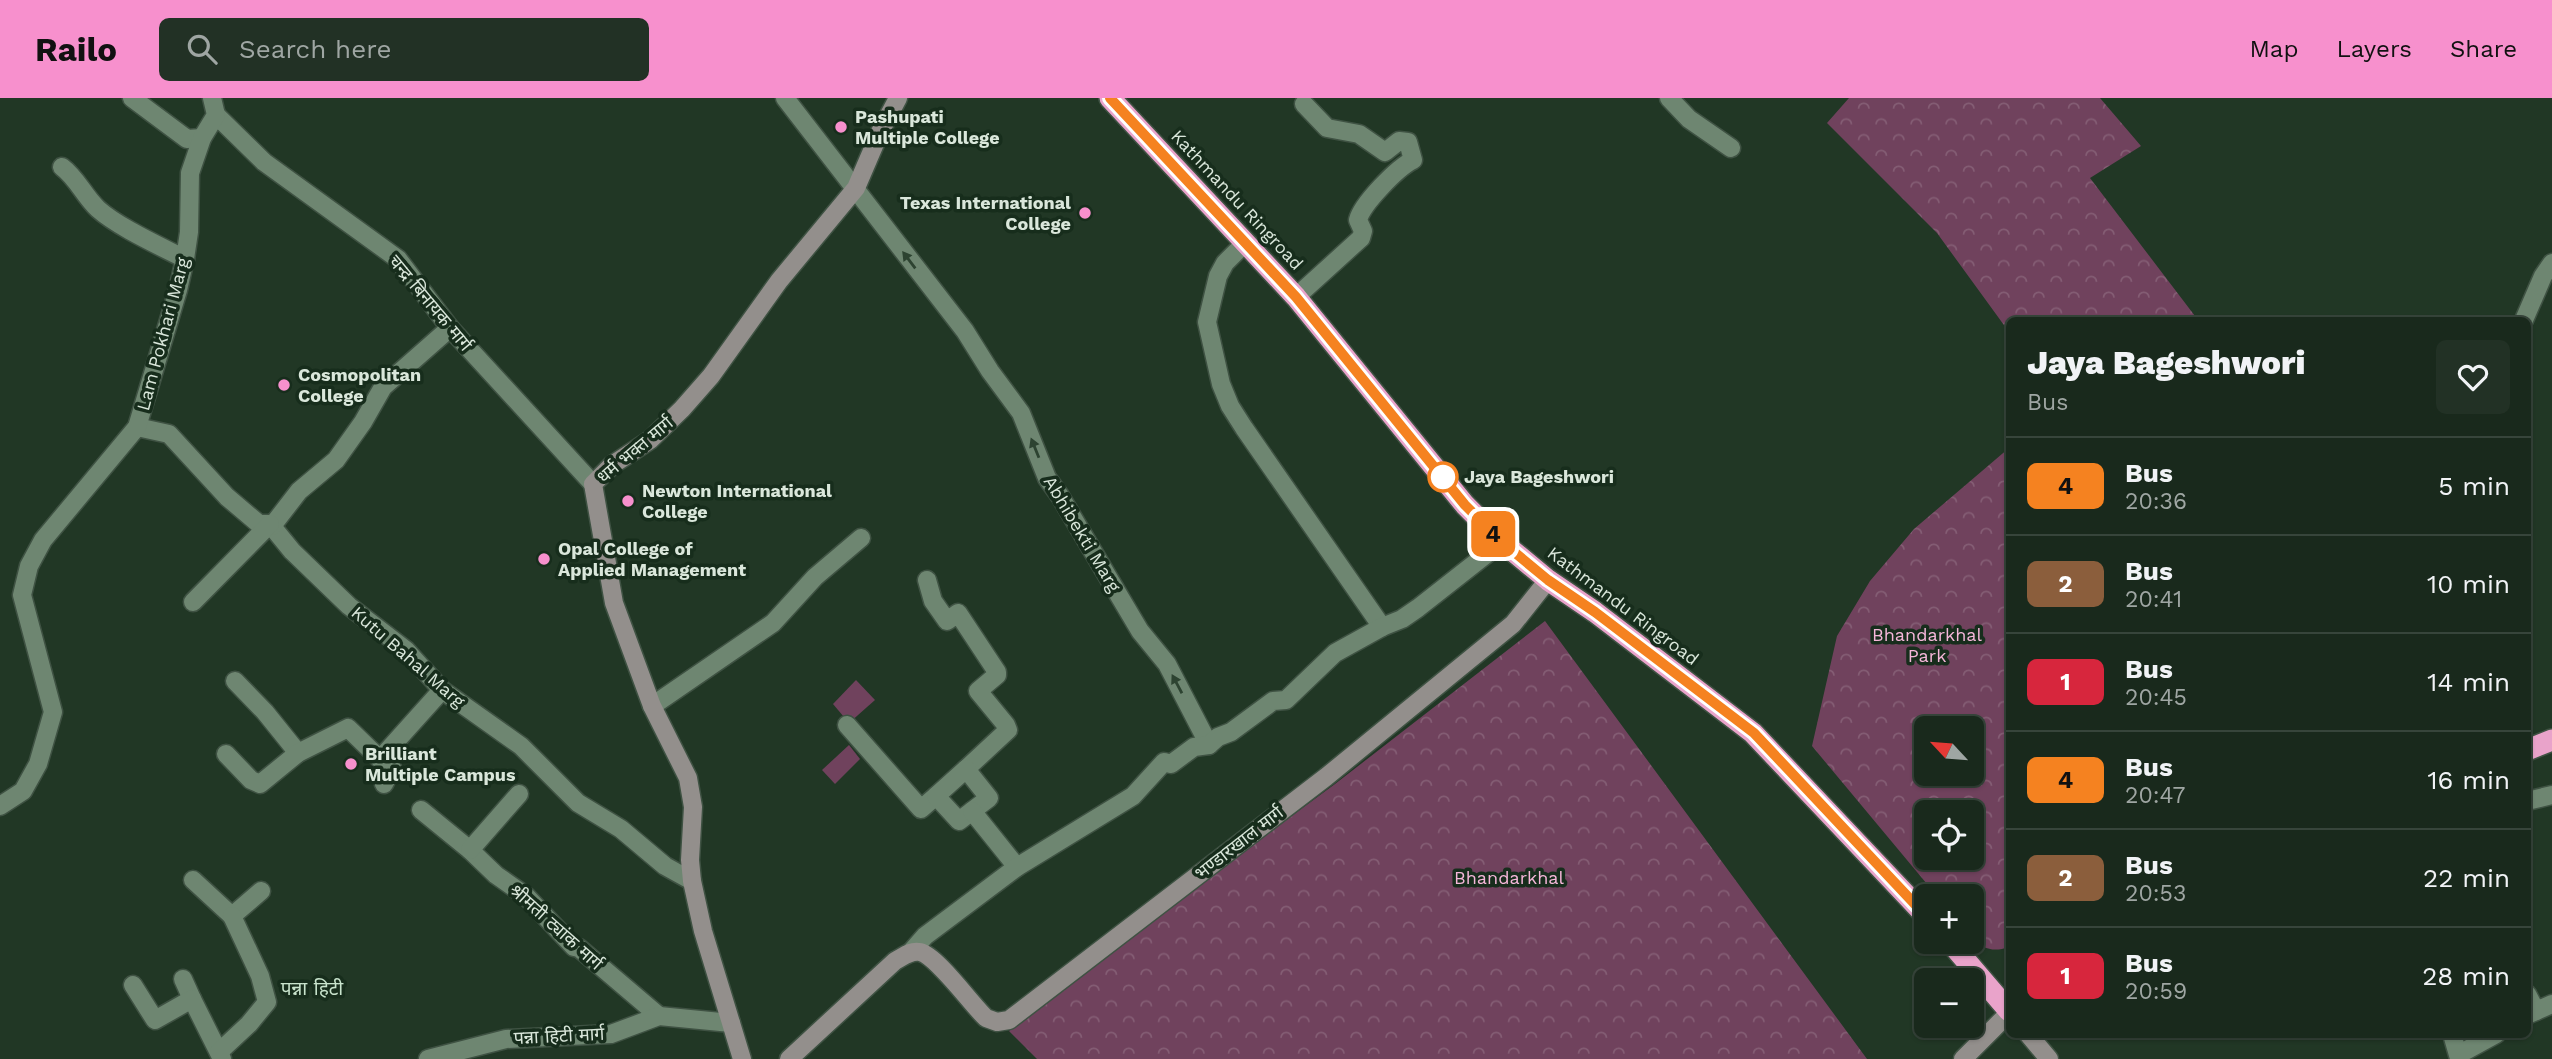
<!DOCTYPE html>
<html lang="en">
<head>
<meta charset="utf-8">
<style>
	body { margin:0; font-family:"Work Sans","Noto Sans Devanagari",sans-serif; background:#223125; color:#f1f3f6; height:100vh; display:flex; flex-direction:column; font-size:26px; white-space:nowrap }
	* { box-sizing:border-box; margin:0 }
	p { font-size:23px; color:#9fa6a3 }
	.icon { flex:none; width:38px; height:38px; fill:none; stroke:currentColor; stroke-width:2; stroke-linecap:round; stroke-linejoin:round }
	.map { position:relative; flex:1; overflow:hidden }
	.side { position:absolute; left:2006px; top:219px; width:525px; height:721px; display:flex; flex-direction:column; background:#19291c; border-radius:10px; box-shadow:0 2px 5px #0004,0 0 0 2px #37453b }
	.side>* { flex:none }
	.badge { padding:0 14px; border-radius:10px; font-size:24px; line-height:46px }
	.needle { width:46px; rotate:296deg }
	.controls { position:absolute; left:1914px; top:618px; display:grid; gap:14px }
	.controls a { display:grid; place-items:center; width:70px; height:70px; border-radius:10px; background:#19291c; box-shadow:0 2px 5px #0004,0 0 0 2px #37453b; font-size:35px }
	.map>.badge { position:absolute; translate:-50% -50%; box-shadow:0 0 0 4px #fff }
	.round { display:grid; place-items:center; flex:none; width:74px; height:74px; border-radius:10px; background:#223125 }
	.summary { display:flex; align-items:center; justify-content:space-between; height:119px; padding:0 21px }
	h1 { font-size:33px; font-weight:800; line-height:52px }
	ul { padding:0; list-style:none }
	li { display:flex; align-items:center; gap:21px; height:98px; padding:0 21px; border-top:2px solid #37453b }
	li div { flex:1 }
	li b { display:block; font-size:26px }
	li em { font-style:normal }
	li .badge { min-width:77px; font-weight:700; text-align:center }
	header { display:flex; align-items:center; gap:42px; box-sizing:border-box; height:98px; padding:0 35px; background:#f790cd; color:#111 }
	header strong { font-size:33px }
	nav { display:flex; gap:38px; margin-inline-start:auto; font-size:24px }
	.search { width:490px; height:63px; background:#223125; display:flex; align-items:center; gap:18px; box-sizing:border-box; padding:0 24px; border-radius:10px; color:#9fa6a3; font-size:26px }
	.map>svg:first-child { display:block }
	.forest { fill:url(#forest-crowns); fill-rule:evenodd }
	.pitch { fill:#70425d }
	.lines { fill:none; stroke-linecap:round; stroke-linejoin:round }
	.street-casing { stroke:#3f5243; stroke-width:21 }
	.secondary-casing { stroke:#3f5243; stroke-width:21 }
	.highway-casing { stroke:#3f5243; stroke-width:24 }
	.street { stroke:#6e8671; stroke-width:18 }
	.secondary { stroke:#938f8c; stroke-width:18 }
	.highway { stroke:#e9a3ca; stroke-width:21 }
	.oneway { fill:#2d4331 }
	.line-casing { stroke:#fff; stroke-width:16 }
	.line { stroke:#f58220; stroke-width:10 }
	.poi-dot { fill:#f790cd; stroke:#172d1c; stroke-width:2.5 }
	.stop-dot { fill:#fff; stroke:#f58220; stroke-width:3.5 }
	.labels { text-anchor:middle; stroke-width:7; stroke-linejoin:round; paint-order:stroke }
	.poi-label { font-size:18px; font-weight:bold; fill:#dae7db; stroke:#172d1c; text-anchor:start }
	.street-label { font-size:18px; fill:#dae7db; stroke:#172d1c }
	.stop-label { font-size:18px; font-weight:bold; fill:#dae7db; stroke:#172d1c; text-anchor:start }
	.park-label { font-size:18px; fill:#f6b7da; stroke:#172d1c }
	.neighbourhood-label { font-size:19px; fill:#c9e4cd; stroke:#172d1c }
</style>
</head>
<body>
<header>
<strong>Railo</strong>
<div class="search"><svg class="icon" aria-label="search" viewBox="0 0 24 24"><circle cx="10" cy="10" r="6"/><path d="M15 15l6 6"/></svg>Search here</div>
<nav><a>Map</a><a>Layers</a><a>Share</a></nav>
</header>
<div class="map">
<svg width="2552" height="961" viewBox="0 0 2552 961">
	<defs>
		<pattern id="forest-crowns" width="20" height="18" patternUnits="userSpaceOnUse" patternTransform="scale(1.75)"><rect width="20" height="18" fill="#70425d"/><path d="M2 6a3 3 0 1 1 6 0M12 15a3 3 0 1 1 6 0" fill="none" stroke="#845d74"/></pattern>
	</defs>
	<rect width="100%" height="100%" fill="#213725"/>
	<g class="forest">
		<path d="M1849,0h251l41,48 -51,32 108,142h-189v12l-72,-99 -110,-110z"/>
		<path d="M2009,350v499c-15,5 -25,3 -37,-9v-42h-35l-125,-150 25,-110 33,-55 44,-52zM1927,630h45v46h-45zM1972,714v46h-45v-46z"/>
		<path d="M1545,523l322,438h-830l-28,-28 69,-57 257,-190z"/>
	</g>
	<g class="pitch">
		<path d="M856,582l19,20 -26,23 -16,-19z"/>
		<path d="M849,647l11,14 -25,25 -13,-14z"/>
	</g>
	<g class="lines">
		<g class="street-casing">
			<g id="street">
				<path d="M132,0l55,41 15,-1"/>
				<path d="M785,0l180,233 25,40 31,42 26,65 13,18 80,135 27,33 42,81"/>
				<path d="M1669,0l20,21 42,29"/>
				<path d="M216,17l48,47 134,97 52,69 143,156"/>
				<path d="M62,69c15,11 22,29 36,42 20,18 62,37 87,50"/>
				<path d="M1246,144l-21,21 -7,13 -11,46 14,62 9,22 14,22 138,199"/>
				<path d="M1296,199l65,-59 2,-7 -5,-11c4,-16 39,-52 55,-60l-5,-18 -9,-1 -14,11 -26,-18 -32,-6 -23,-24"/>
				<path d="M2524,222l19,-44 9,-13"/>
				<path d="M137,329l32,7 58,63 32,27h11l22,27 57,55 57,44 36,40 79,56 57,57 43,26 44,37 27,15"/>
				<path d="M272,428l27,-35 37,-31 27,-38 20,-35 67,-59"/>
				<path d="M927,482l6,21 14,20 11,-8 39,59v3l-19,16 28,34 2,5 -42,39"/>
				<path d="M193,504l77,-78"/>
				<path d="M235,583l30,31 33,41"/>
				<path d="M652,608l121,-83 42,-46 46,-39"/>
				<path d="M847,627l74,84 15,-13"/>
				<path d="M226,656l25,26 9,4 38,-31 50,-25 32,31 62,-69"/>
				<path d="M380,661l12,9 -8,16"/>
				<path d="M966,671l23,29 -30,23 -23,-25z"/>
				<path d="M2527,703l25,-6"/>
				<path d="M0,708l23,-15 15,-27 15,-52 -31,-117 7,-29 14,-26 94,-113 41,-137 7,-31 4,-27 1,-59 12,-35 14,-23 -4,-17"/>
				<path d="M421,712l49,40 26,25 30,21 48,51 5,1 80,68"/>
				<path d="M972,713l45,56"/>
				<path d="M470,752l49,-56"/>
				<path d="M193,782l39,36 29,-25"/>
				<path d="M911,854l14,-16 92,-69 116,-71 31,-34 7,2 23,-17 15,-2 9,-8 13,-5 42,-31 13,-1 49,-47 47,-26 20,-8 16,-11 84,-66"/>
				<path d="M183,881l9,20"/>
				<path d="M133,887l22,35 37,-21 30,60"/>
				<path d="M2527,896l9,17"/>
				<path d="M2527,917l25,-11"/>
				<path d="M2452,936l6,21 38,-21"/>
				<path d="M219,954l30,-28 18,-22 -7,-26 -28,-60"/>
				<path d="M428,961l78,-20 105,-5 48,-18 72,7"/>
			</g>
		</g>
		<g class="secondary-casing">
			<g id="secondary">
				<path d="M2028,936l21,25"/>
				<path d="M742,961l-39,-128 -11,-50 -2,-21 3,-53 -5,-29 -36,-72 -38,-103 -21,-119 19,-19 38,-25 32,-31 29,-33 68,-95 77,-93 24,-56 18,-34"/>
				<path d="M789,961l106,-98c8,-4 15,-11 25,-9 17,4 51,52 66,66l11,4 12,-2 317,-243 187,-153 35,-44"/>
				<path d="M1963,961l46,-46"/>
			</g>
		</g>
		<g class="highway-casing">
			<g id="highway">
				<path d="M1110,0l186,199 169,208 37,37 46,38 47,32 158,121 174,184"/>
				<path d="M2527,652l25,-10"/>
				<path d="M1950,844l59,69"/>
			</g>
		</g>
		<use href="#street" class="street"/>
		<use href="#secondary" class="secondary"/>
		<use href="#highway" class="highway"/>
	</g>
	<defs><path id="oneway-solid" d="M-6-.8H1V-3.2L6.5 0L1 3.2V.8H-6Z" transform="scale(1.75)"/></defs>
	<g class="oneway">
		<use href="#oneway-solid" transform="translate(909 162) rotate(-127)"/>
		<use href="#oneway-solid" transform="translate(1035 350) rotate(-112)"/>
		<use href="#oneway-solid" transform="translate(1177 586) rotate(-118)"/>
	</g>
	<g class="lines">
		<g class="line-casing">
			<path id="line" d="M1110,0l186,199 169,208 37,37 46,38 47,32 159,121 173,184"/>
		</g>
		<use href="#line" class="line"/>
	</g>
	<g class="poi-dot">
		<circle cx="841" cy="29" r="7"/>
		<circle cx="1085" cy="115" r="7"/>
		<circle cx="284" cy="287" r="7"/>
		<circle cx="628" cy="403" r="7"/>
		<circle cx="544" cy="461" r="7"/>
		<circle cx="351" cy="666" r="7"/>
	</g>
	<circle class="stop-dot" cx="1443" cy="379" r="14"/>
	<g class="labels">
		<g class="poi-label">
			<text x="855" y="25">Pashupati<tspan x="855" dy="21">Multiple College</tspan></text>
			<text x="1071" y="111" text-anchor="end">Texas International<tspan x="1071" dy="21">College</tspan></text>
			<text x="298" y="283">Cosmopolitan<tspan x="298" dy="21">College</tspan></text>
			<text x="642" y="399">Newton International<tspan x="642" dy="21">College</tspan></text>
			<text x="558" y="457">Opal College of<tspan x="558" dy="21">Applied Management</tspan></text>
			<text x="365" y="662">Brilliant<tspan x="365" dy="21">Multiple Campus</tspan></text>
		</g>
		<g class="street-label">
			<text transform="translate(1237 102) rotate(47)" y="6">Kathmandu Ringroad</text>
			<text transform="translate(430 205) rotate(50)" y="6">चन्द्र बिनायक मार्ग</text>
			<text transform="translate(163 236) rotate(-75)" y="6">Lam Pokhari Marg</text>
			<text transform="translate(635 352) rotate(-40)" y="6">धर्म भक्त मार्ग</text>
			<text transform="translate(1082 436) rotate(59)" y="6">Abhibekti Marg</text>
			<text transform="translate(1623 508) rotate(37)" y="6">Kathmandu Ringroad</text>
			<text transform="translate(408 559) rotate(41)" y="6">Kutu Bahal Marg</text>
			<text transform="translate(1239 745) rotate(-38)" y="6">भण्डारखाल मार्ग</text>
			<text transform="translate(556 829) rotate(42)" y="6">श्रीमती ट्यांक मार्ग</text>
			<text transform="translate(559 938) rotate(-3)" y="6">पन्ना हिटी मार्ग</text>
		</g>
		<g class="stop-label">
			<text x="1464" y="385">Jaya Bageshwori</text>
		</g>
		<g class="park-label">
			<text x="1927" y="543">Bhandarkhal<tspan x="1927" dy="21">Park</tspan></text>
			<text x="1509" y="786">Bhandarkhal</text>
		</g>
		<g class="neighbourhood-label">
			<text x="312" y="897">पन्ना हिटी</text>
		</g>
	</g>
</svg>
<div class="controls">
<a><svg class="needle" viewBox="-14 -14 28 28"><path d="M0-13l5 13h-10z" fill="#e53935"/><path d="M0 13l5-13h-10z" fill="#9fa6a3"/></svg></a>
<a><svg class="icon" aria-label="locate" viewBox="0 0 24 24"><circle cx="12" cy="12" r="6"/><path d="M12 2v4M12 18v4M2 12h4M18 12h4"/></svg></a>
<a>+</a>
<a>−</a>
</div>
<b class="badge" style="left:1493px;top:436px;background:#f58220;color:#111">4</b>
<section class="side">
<div class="summary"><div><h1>Jaya Bageshwori</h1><p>Bus</p></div><a class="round"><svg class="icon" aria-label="heart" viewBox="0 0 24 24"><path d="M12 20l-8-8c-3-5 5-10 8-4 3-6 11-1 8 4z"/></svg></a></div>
<ul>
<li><span class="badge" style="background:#f58220;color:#111">4</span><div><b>Bus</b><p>20:36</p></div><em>5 min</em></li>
<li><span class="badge" style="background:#8b5e3c;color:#fff">2</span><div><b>Bus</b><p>20:41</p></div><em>10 min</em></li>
<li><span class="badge" style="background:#d7263d;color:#fff">1</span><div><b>Bus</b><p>20:45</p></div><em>14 min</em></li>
<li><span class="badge" style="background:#f58220;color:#111">4</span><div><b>Bus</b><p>20:47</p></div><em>16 min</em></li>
<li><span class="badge" style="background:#8b5e3c;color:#fff">2</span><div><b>Bus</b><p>20:53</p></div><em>22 min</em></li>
<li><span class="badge" style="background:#d7263d;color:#fff">1</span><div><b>Bus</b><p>20:59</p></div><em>28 min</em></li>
</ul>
</section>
</div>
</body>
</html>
